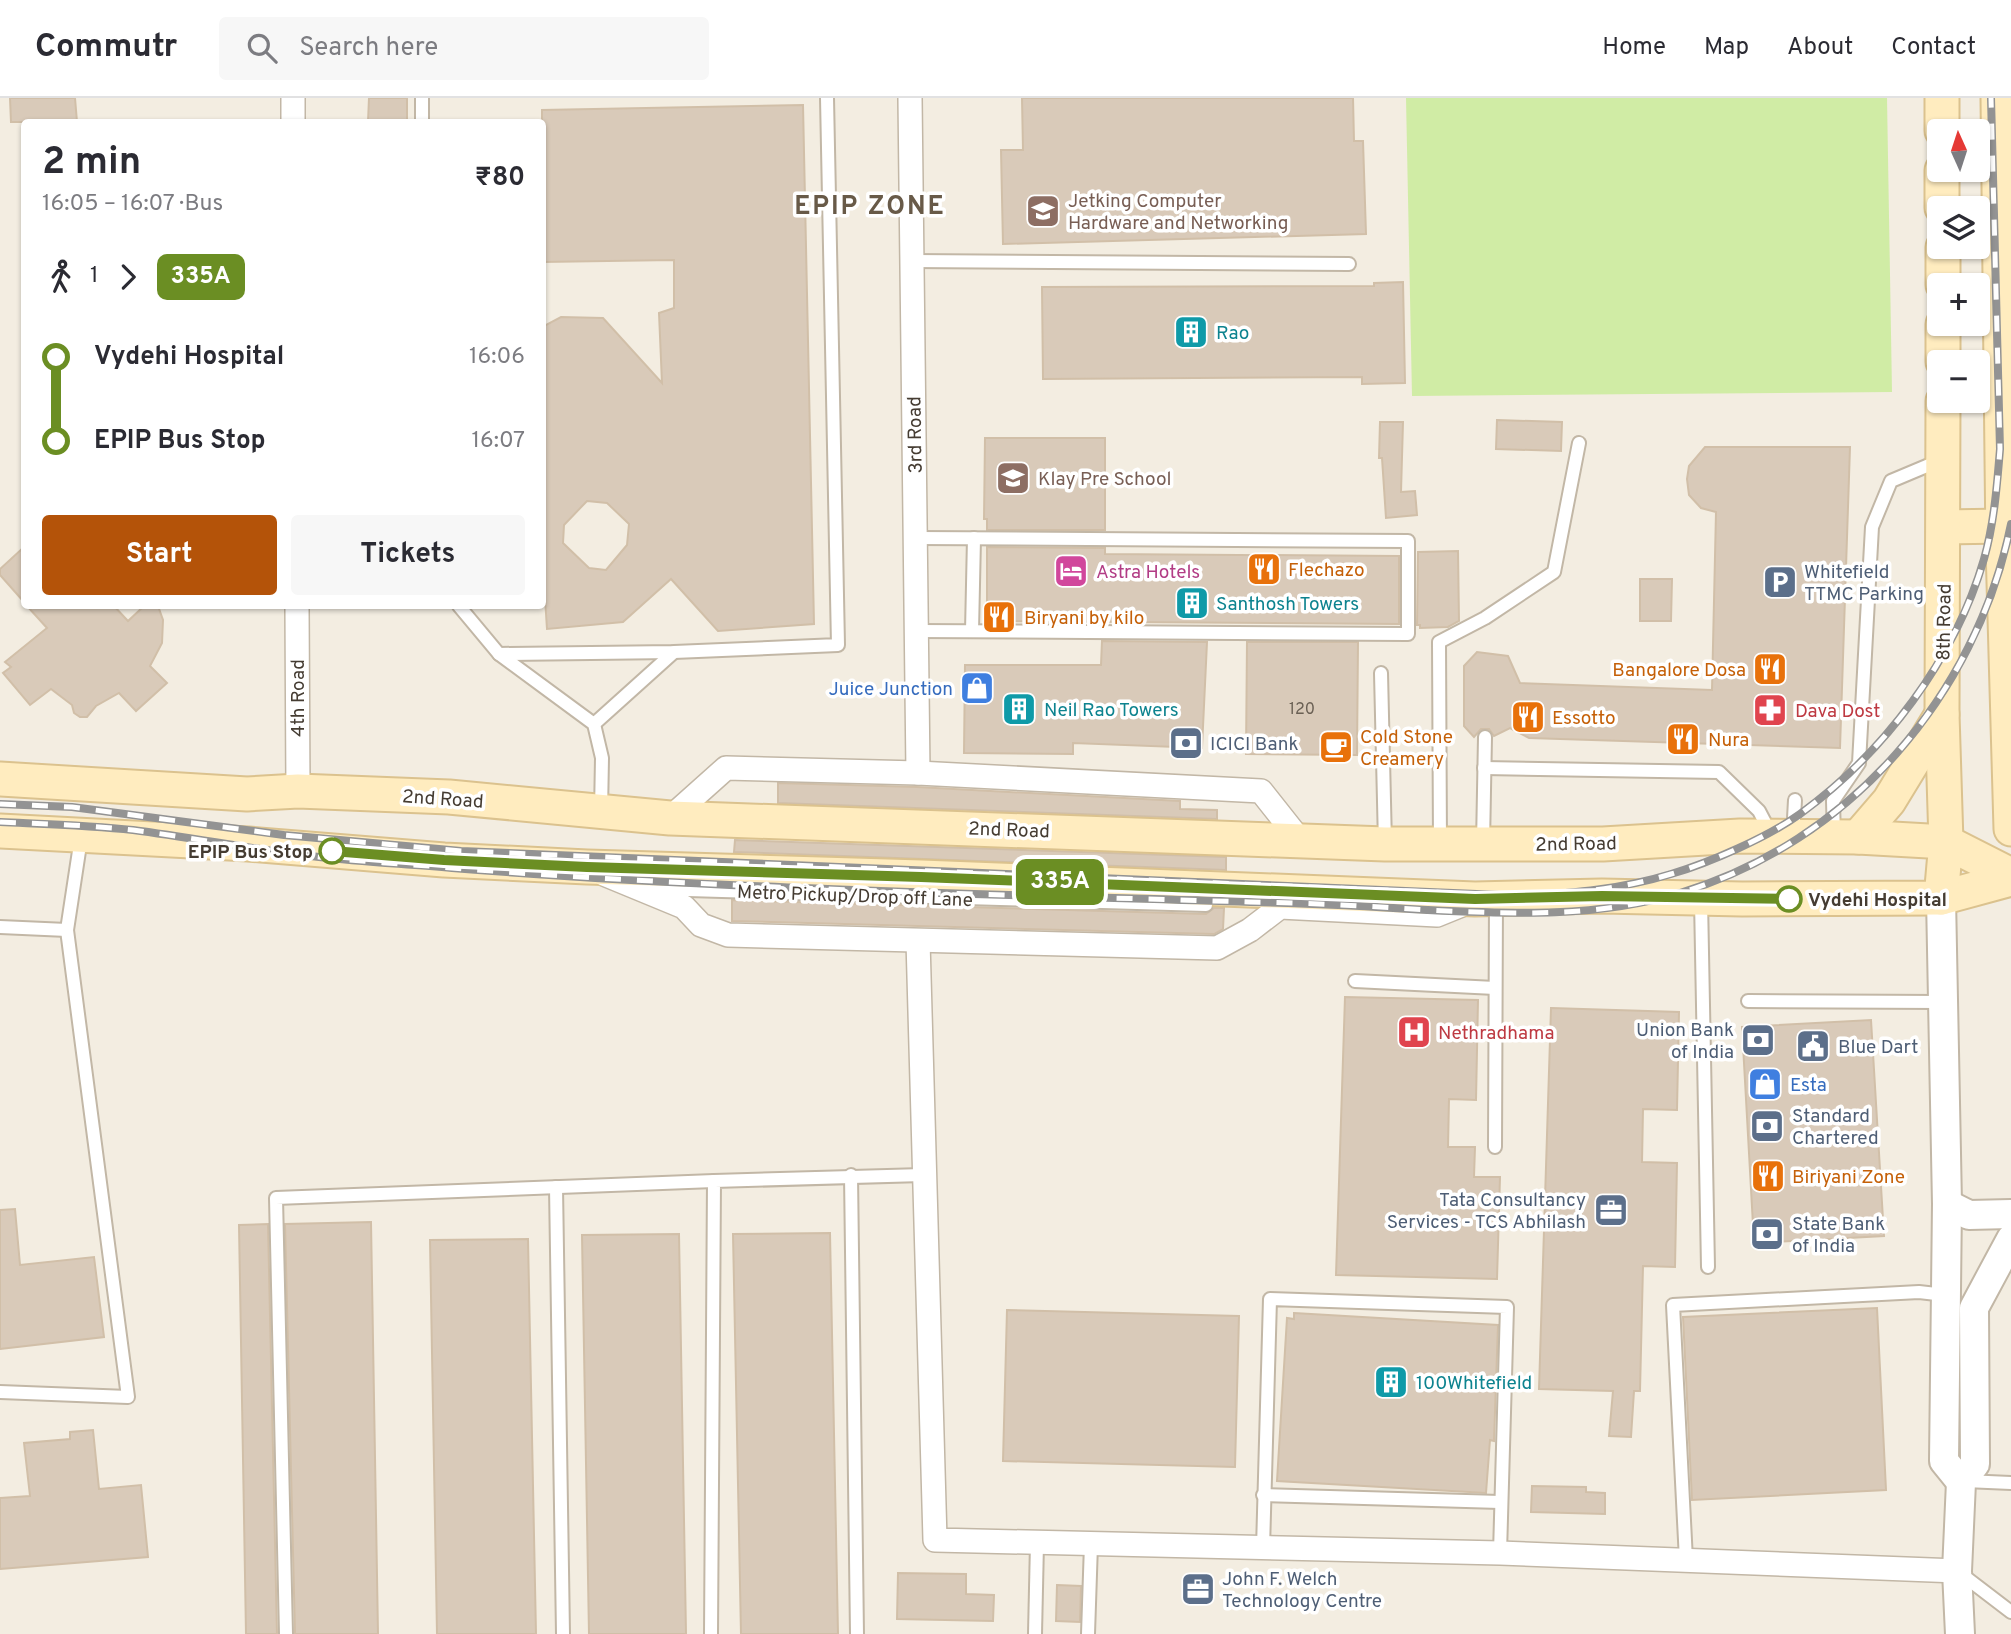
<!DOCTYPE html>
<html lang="en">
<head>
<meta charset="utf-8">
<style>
	body { margin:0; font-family:Overpass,sans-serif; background:#f7f7f7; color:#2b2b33; height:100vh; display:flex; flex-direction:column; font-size:26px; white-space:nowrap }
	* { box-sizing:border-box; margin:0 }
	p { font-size:23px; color:#7c7c81 }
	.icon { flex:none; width:38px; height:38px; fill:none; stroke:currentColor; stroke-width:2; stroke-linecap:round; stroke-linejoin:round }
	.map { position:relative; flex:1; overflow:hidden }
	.drawer { position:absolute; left:21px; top:21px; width:525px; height:490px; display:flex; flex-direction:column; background:#fff; border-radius:7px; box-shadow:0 2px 5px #0004 }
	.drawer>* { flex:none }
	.badge { padding:0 14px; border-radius:10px; font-size:24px; line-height:46px }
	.needle { width:46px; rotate:357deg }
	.buttons { position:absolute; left:1927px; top:21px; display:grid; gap:14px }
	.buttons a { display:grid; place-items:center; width:63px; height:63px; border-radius:7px; background:#fff; box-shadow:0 2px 5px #0004; font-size:35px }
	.map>.badge { position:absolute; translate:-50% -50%; box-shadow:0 0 0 4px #fff }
	.legs { display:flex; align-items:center; gap:10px; height:77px; padding:0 21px; font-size:23px }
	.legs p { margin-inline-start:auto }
	.overview { display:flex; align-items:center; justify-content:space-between; height:119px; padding:0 21px }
	h1 { font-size:38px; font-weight:700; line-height:52px }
	.action { display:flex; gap:14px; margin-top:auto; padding:14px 21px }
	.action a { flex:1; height:80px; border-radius:7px; background:#b45309; color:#fff; font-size:28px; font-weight:700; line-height:80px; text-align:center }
	.action a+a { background:#f7f7f7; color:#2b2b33 }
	ul { padding:0 21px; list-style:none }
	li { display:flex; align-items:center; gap:24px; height:84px; font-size:26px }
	li i { display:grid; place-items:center; width:10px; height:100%; margin:0 9px; background:currentColor }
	li i::after { content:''; width:18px; height:18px; margin:-9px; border:5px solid; border-radius:50%; background:#fff }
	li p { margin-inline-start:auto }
	li:first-child i { background:linear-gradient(#0000 50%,currentColor 0) }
	li:last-child i { background:linear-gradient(currentColor 50%,#0000 0) }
	header { display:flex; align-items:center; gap:42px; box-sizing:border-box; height:98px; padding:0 35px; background:#fff; border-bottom:2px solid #e1e1e2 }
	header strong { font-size:33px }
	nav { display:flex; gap:38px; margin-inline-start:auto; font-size:24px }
	.search { width:490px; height:63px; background:#f7f7f7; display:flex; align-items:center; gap:18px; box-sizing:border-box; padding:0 24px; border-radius:7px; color:#7c7c81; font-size:26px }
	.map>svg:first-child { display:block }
	.green { fill:#d0eca5 }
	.building { fill:#d9cab9; stroke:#d1bfa8; stroke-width:2; fill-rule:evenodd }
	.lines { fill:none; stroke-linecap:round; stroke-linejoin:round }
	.service-casing { stroke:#c2b7a6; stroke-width:16 }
	.minor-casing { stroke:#c2b7a6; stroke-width:26 }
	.tertiary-casing { stroke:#c2b7a6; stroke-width:32 }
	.secondary-casing { stroke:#dbc28e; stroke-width:37 }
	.service { stroke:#fff; stroke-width:12 }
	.minor { stroke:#fff; stroke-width:23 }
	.tertiary { stroke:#fff; stroke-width:28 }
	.secondary { stroke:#ffecbf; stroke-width:33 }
	.rail-casing { stroke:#939393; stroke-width:8 }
	.rail { stroke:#fff; stroke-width:5; stroke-dasharray:16; stroke-linecap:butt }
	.line-1-casing { stroke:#fff; stroke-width:16 }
	.line-1 { stroke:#6b8e23; stroke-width:10 }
	.stop-1-dot { fill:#fff; stroke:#6b8e23; stroke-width:3.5 }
	.labels { text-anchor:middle; stroke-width:7; stroke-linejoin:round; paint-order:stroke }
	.number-label { font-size:16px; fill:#6a6054 }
	.education-label { font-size:19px; fill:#785e54; stroke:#fff; text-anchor:start }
	.culture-label { font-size:19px; fill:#0d838f; stroke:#fff; text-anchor:start }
	.street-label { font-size:19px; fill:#453c32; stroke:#fff }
	.food-label { font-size:19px; fill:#c56008; stroke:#fff; text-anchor:start }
	.hotel-label { font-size:19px; fill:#b23c85; stroke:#fff; text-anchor:start }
	.service-label { font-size:19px; fill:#4e5e75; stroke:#fff; text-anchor:start }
	.shop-label { font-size:19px; fill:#366cbe; stroke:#fff; text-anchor:end }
	.health-label { font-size:19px; fill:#be3a42; stroke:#fff; text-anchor:start }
	.stop-label { font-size:19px; font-weight:bold; fill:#453c32; stroke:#fff; text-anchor:end }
	.district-label { font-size:26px; font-weight:bold; letter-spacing:2px; fill:#685a48; stroke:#fff }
</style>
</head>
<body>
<header>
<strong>Commutr</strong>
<div class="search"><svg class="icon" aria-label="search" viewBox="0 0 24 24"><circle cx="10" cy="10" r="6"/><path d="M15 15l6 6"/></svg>Search here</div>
<nav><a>Home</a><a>Map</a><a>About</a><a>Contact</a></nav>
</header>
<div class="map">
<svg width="2011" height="1536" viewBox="0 0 2011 1536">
	<rect width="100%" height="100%" fill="#f3ede1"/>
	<path class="green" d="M1406,0h481l5,294 -480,4z"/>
	<g class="building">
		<path d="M10,0h65l2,24h-66z"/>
		<path d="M369,0h38v24h-39z"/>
		<path d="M1022,0h331l1,43h9l3,93 -363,10 -2,-94h22z"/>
		<path d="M803,7l11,519 -96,7 -47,-52 -48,43 -76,7 -2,-31 -3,-2v-269l19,-10 42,1 59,65 -3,-70 15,-5v-48l-132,2v-152zM587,403l20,2 22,21 -2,21 -21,25 -17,-2 -26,-25 1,-18z"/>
		<path d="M1403,184l2,101 -43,1v-7l-319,2 -1,-92 332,-1v-3z"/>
		<path d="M1497,322l65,2 -1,29 -65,-2z"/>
		<path d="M1380,324h23l-2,70 14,-1 2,24 -31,3 -4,-60h-3z"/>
		<path d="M985,340h120v92h-118v-11h-3z"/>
		<path d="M1705,349h145l-10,301 -311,-10 -19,-10 -16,8 -5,-7h-8l-7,8 -10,-11v-60l13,-14 31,4 12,27 192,7 4,-178 -15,-4 -12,-13 -2,-16 2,-13z"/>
		<path d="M24,449v55l-24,-27v-6z"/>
		<path d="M987,449l118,1v6l294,2v68l-412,-3z"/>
		<path d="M1458,453l1,70 -11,6 -28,1v-3h-3l1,-73z"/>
		<path d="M1640,481h32l-1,42h-31z"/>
		<path d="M27,508h87l14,15 16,-15h14l5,14 -1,23 -12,23 17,17 -31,28 -17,-18 -23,13 -9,11h-7l-6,-4 -2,-8 -21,-16 -21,16 -27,-32 8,-6 -6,-5 42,-34z"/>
		<path d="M1102,543l105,1 -5,106 -129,-5v11l-109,-1 1,-88h136z"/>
		<path d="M1247,544h111l-1,113 -111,-1z"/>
		<path d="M778,685l139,4 263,14v8l37,1v9l-439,-16z"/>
		<path d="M735,742l491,17v13l-492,-18z"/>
		<path d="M732,802l474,14 8,-6h10l-1,21 -9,5 -482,-13z"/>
		<path d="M1345,899l133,3 -2,100 -27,-1 -1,48h27l-1,30h26l-3,102 -161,-4z"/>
		<path d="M1551,910l128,4 -2,98 -34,-1 -1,53 35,1 -2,104 -32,-1 -3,125h-6l-3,46 -22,-1 4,-45 -74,-2z"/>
		<path d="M1871,922l13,216 -130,7 -12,-216z"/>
		<path d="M15,1111l5,56 74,-8 10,80 -104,12v-139z"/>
		<path d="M371,1124l7,412h-83l-10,-410z"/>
		<path d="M268,1126l9,410h-31l-7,-409z"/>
		<path d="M830,1135l8,401h-97l-8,-400z"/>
		<path d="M679,1136l7,400h-97l-7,-399z"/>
		<path d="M528,1141l8,395h-99l-7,-394z"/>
		<path d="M1877,1210l9,182 -194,10 -9,-183z"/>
		<path d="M1007,1212l232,6 -4,151 -232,-6z"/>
		<path d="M1294,1215l204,12 -4,116 -4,-1 -4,53 -209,-12 10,-163 7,1z"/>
		<path d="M93,1332l6,59 42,-4 7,72 -148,12v-71l30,-2 -6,-53 46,-4v-7z"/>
		<path d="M1532,1388l54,1v5l19,1v21l-74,-2z"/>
		<path d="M898,1475l68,1v20l28,1 -1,26 -96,-2z"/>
		<path d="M1057,1487l24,1 -1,36 -24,-1z"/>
	</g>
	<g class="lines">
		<g class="service-casing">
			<g id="service">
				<path d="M422,24v-24"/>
				<path d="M912,163l437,3"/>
				<path d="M916,440l492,3v93l-491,-3"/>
				<path d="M459,508l40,48 95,70 8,34 -1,54"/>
				<path d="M972,533l2,-93"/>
				<path d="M499,556l175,-2 164,-7 -11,-547"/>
				<path d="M1381,575l4,171"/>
				<path d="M594,626l80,-72"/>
				<path d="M1484,670l235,4 40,39 11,21"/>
				<path d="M1793,738l2,-36"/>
				<path d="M1834,739l-1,-36 26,-38 13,-236 19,-46 50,-21"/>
				<path d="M1440,746l-1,-202 46,-24 69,-46 25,-129"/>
				<path d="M1483,746l2,-107"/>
				<path d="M654,791l552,16"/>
				<path d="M1701,802l7,367"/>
				<path d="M0,829l67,3"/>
				<path d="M1355,883l140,7"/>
				<path d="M1748,903l195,1"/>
				<path d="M1495,1049l1,-248"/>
				<path d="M851,1077l6,459"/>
				<path d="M556,1089l7,447"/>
				<path d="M0,1294l128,5 -61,-467 14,-92"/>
				<path d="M1965,1383l46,2"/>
				<path d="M1263,1397l237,7"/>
				<path d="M1263,1450l7,-249 237,8 -7,246"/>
				<path d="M1686,1462l-13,-255 246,-13 26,3"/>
				<path d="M1960,1475l51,39"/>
				<path d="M286,1536l-10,-436 438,-17"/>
				<path d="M711,1536l3,-453 209,-6"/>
				<path d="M1035,1536l2,-91"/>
				<path d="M1088,1536l3,-90"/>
			</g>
		</g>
		<g class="minor-casing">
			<g id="minor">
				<path d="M293,0v24"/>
				<path d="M910,0l8,675"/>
				<path d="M297,508l1,185"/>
				<path d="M670,720l56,-50 192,5 343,18 38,48"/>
				<path d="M604,776l80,33 17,18 27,10 489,13 33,-18 30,-23 157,8 32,-13"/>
				<path d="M918,843l17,599 565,13 457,18"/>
			</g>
		</g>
		<g class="tertiary-casing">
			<g id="tertiary">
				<path d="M1941,800l6,306 -3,257 17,21"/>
				<path d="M1947,1106l22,11 42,-1"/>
				<path d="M1960,1536l-3,-63 4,-89 14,-18 -1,-156 37,-69"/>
			</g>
		</g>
		<g class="secondary-casing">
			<g id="secondary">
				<path d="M1942,0v33"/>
				<path d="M1998,0l5,449 8,282"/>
				<path d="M1942,72v38"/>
				<path d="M1943,149v38"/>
				<path d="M1943,226v38"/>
				<path d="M1944,429l59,-1"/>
				<path d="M0,681l247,15 51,-3 151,6 221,21 715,26h218l137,-8 118,1 88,5 65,33"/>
				<path d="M0,733l248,13 196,16 143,7 334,10 554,22 127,-3 140,3 199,-1 70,-19"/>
				<path d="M1858,739l31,-36 53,-87"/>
				<path d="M1941,800l5,-56 -4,-128 1,-313"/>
			</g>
		</g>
		<use href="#service" class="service"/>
		<use href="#minor" class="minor"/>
		<use href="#tertiary" class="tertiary"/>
		<use href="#secondary" class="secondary"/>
		<g class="rail-casing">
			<g id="rail">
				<path d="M0,706l72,3 212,28 177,16 1063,45c50,-3 98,-7 147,-22 38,-11 97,-37 129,-60 84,-61 155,-155 184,-255 10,-35 13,-73 16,-110l-9,-351"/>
				<path d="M0,724c44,2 89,3 133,8 62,8 124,20 186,27 44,5 89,7 133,11 266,21 532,26 798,34 59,1 118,4 177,8 86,4 170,8 253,-17 170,-51 296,-197 331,-369"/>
			</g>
		</g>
		<use href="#rail" class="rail"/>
	</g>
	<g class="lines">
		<g class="line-1-casing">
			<path id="line-1" d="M332,753l112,9 143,7 334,10 554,22 127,-3 187,3"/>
		</g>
		<use href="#line-1" class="line-1"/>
	</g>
	<defs>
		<g id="school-square" transform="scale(1.75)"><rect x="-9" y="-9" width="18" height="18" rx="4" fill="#8d6e63" stroke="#fff"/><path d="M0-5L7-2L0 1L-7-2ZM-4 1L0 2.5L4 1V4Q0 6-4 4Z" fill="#fff"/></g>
		<g id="building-square" transform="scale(1.75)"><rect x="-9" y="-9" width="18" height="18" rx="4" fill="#0f9aa8" stroke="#fff"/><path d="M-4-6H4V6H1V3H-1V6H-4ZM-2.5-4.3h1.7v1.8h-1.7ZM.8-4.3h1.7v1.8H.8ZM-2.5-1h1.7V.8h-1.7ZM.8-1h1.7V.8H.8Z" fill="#fff"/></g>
		<g id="restaurant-square" transform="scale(1.75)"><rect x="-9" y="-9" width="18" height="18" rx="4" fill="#e8710a" stroke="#fff"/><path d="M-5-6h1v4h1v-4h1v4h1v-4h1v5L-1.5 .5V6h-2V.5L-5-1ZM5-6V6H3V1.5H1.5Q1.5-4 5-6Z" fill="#fff"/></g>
		<g id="hotel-square" transform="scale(1.75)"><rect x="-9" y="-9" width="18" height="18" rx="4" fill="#d1479c" stroke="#fff"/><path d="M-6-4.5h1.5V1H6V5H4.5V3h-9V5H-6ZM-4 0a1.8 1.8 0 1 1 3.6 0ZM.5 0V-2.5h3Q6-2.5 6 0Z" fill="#fff"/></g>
		<g id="parking-square" transform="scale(1.75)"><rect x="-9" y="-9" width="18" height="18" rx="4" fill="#5c6f8a" stroke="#fff"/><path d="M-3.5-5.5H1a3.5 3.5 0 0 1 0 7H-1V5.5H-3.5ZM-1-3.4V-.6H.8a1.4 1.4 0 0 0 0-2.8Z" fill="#fff"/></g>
		<g id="shop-square" transform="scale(1.75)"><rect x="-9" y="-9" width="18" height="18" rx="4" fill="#3f7fe0" stroke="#fff"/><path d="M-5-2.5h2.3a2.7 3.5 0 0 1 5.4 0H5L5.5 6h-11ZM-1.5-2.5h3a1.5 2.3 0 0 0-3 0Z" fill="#fff"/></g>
		<g id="pharmacy-square" transform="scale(1.75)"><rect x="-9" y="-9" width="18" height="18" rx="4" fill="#e0444e" stroke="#fff"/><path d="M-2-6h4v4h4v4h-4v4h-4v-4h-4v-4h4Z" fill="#fff"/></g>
		<g id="bank-square" transform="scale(1.75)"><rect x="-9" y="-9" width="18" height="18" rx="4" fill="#5c6f8a" stroke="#fff"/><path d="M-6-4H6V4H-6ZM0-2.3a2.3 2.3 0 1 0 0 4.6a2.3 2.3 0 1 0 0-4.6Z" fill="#fff"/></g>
		<g id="cafe-square" transform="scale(1.75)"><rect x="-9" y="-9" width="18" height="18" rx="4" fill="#e8710a" stroke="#fff"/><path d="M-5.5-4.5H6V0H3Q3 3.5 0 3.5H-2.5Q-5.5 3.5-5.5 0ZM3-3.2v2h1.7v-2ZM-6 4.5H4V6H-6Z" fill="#fff"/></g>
		<g id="hospital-square" transform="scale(1.75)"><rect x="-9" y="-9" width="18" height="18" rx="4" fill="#e0444e" stroke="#fff"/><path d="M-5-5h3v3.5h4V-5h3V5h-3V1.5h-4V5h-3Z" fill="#fff"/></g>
		<g id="civic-square" transform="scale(1.75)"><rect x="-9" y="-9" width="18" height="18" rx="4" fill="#5c6f8a" stroke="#fff"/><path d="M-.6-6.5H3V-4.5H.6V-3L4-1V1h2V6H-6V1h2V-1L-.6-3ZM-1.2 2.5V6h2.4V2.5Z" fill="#fff"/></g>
		<g id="office-square" transform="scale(1.75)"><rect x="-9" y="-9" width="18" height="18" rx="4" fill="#5c6f8a" stroke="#fff"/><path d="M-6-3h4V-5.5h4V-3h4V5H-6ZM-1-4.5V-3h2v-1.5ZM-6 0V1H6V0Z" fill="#fff"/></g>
	</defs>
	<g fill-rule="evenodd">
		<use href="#school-square" x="1043" y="113"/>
		<use href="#building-square" x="1191" y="234"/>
		<use href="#school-square" x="1013" y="380"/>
		<use href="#restaurant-square" x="1264" y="471"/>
		<use href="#hotel-square" x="1071" y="473"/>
		<use href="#parking-square" x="1780" y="484"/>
		<use href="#building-square" x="1192" y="505"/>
		<use href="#restaurant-square" x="999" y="519"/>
		<use href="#restaurant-square" x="1770" y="571"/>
		<use href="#shop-square" x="977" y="590"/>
		<use href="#building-square" x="1019" y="611"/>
		<use href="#pharmacy-square" x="1770" y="612"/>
		<use href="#restaurant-square" x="1528" y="619"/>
		<use href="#restaurant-square" x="1683" y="641"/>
		<use href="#bank-square" x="1186" y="645"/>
		<use href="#cafe-square" x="1336" y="649"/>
		<use href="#hospital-square" x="1414" y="934"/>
		<use href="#bank-square" x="1758" y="942"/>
		<use href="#civic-square" x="1813" y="948"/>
		<use href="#shop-square" x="1765" y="986"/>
		<use href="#bank-square" x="1767" y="1028"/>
		<use href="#restaurant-square" x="1768" y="1078"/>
		<use href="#office-square" x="1611" y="1112"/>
		<use href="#bank-square" x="1767" y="1136"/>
		<use href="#building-square" x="1391" y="1284"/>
		<use href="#office-square" x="1198" y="1491"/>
	</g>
	<g class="stop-1-dot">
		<circle cx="332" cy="753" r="12"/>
		<circle cx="1789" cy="801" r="12"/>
	</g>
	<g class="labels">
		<g class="number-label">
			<text x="1302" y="616">120</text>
		</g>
		<g class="education-label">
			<text x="1068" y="109">Jetking Computer<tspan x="1068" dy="22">Hardware and Networking</tspan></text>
			<text x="1038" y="387">Klay Pre School</text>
		</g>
		<g class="culture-label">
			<text x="1216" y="241">Rao</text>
			<text x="1216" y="512">Santhosh Towers</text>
			<text x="1044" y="618">Neil Rao Towers</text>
			<text x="1416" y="1291">100Whitefield</text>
		</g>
		<g class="street-label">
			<text transform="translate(914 337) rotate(-91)" y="7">3rd Road</text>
			<text transform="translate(1943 524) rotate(-89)" y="7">8th Road</text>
			<text transform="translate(297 600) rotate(-90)" y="7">4th Road</text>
			<text transform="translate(443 700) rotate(4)" y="7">2nd Road</text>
			<text transform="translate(1009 731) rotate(2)" y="7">2nd Road</text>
			<text transform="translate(1576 745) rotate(-1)" y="7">2nd Road</text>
			<text transform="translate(855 797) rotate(2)" y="7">Metro Pickup/Drop off Lane</text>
		</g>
		<g class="food-label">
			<text x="1288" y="478">Flechazo</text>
			<text x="1024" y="526">Biryani by kilo</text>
			<text x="1746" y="578" text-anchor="end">Bangalore Dosa</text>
			<text x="1552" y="626">Essotto</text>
			<text x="1360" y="645">Cold Stone<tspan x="1360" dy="22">Creamery</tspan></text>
			<text x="1708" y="648">Nura</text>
			<text x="1792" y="1085">Biriyani Zone</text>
		</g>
		<g class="hotel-label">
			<text x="1096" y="480">Astra Hotels</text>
		</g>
		<g class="service-label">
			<text x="1804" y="480">Whitefield<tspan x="1804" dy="22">TTMC Parking</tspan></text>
			<text x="1210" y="652">ICICI Bank</text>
			<text x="1734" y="938" text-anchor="end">Union Bank<tspan x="1734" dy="22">of India</tspan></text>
			<text x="1838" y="955">Blue Dart</text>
			<text x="1792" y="1024">Standard<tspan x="1792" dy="22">Chartered</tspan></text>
			<text x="1586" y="1108" text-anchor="end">Tata Consultancy<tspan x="1586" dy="22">Services - TCS Abhilash</tspan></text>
			<text x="1792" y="1132">State Bank<tspan x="1792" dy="22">of India</tspan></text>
			<text x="1222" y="1487">John F. Welch<tspan x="1222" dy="22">Technology Centre</tspan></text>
		</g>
		<g class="shop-label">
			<text x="953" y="597">Juice Junction</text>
			<text x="1790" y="993" text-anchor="start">Esta</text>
		</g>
		<g class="health-label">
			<text x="1795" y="619">Dava Dost</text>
			<text x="1438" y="941">Nethradhama</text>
		</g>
		<g class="stop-label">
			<text x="313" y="760">EPIP Bus Stop</text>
			<text x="1808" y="808" text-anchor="start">Vydehi Hospital</text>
		</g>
		<g class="district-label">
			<text x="870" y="116">EPIP ZONE</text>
		</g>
	</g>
</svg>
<div class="buttons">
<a><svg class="needle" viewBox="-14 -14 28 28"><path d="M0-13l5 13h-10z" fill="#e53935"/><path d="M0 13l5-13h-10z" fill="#7c7c81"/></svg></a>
<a><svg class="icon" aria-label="layers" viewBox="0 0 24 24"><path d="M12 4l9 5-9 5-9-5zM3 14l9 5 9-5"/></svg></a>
<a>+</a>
<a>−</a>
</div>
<b class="badge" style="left:1060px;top:784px;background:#6b8e23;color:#fff">335A</b>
<section class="drawer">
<div class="overview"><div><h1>2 min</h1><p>16:05 – 16:07 · Bus</p></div><b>₹80</b></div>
<div class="legs"><svg class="icon" aria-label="walk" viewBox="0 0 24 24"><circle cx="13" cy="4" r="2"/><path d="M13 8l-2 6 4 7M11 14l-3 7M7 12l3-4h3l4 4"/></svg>1<svg class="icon" aria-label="forward" viewBox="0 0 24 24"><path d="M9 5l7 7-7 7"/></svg><b class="badge" style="background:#6b8e23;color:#fff">335A</b></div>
<ul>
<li><i style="color:#6b8e23"></i><b>Vydehi Hospital</b><p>16:06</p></li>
<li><i style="color:#6b8e23"></i><b>EPIP Bus Stop</b><p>16:07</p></li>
</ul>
<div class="action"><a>Start</a><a>Tickets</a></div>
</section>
</div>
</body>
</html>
